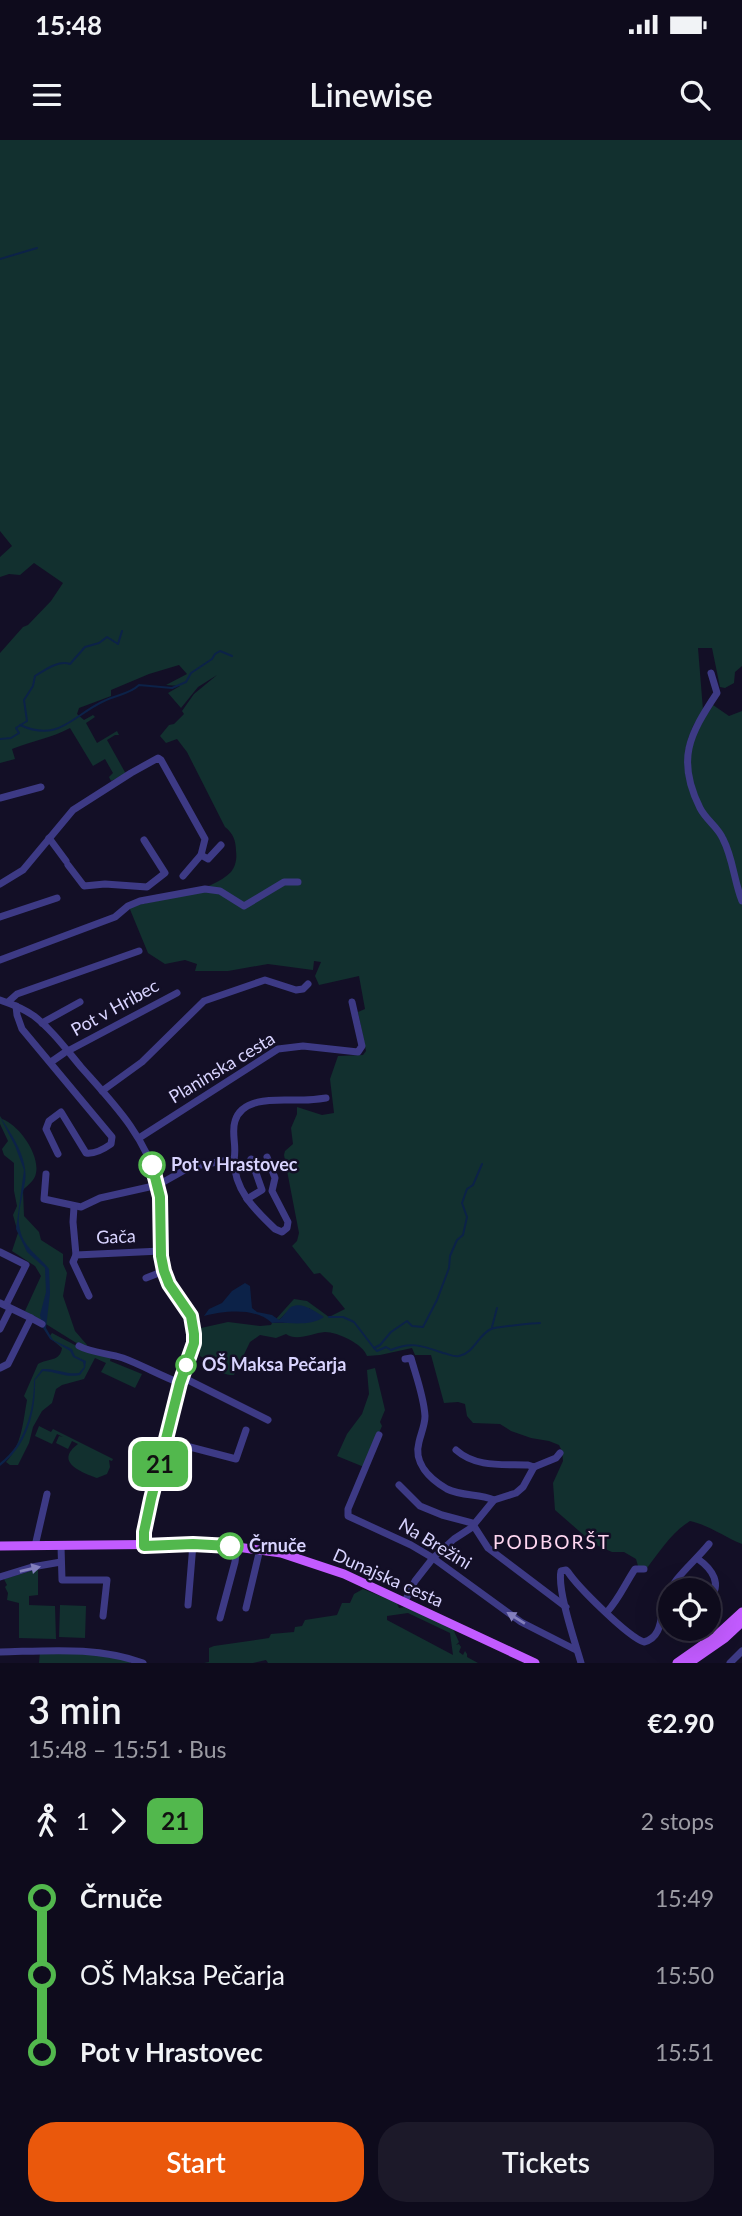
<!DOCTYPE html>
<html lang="en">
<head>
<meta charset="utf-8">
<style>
	body { margin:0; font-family:Lato,sans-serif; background:#1c1929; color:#f1f3f6; height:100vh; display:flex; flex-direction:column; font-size:26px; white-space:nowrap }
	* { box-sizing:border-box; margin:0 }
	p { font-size:23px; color:#9b9ba3 }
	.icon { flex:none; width:38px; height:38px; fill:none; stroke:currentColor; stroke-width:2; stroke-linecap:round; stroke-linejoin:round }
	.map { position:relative; height:1523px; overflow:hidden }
	.panel { display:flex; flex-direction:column; background:#0e0b1c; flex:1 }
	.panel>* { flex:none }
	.badge { padding:0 14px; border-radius:10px; font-size:24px; line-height:46px }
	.controls { position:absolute; left:658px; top:1438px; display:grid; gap:14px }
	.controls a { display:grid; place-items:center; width:63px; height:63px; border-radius:50%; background:#0e0b1c; box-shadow:0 7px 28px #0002,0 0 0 2px #2e2b3b; font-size:35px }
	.map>.badge { position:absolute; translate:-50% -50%; box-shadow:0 0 0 4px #fff }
	.legs { display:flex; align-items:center; gap:10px; height:77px; padding:0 28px; font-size:23px }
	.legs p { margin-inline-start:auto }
	.summary { display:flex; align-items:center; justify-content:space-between; height:119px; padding:0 28px }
	h1 { font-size:38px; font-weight:600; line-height:52px }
	.action { display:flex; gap:14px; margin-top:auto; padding:14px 28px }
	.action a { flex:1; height:80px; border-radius:28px; background:#ea580c; color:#fff; font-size:28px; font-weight:600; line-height:80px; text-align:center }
	.action a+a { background:#1c1929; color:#f1f3f6 }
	ul { padding:0 28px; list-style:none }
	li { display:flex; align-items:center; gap:24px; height:77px; font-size:26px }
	li i { display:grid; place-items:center; width:10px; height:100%; margin:0 9px; background:currentColor }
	li i::after { content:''; width:18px; height:18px; margin:-9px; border:5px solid; border-radius:50%; background:#0e0b1c }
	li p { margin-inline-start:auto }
	li:first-child i { background:linear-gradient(#0000 50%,currentColor 0) }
	li:last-child i { background:linear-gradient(currentColor 50%,#0000 0) }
	.status { display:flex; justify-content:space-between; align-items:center; height:49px; padding:0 35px; background:#0e0b1c; direction:ltr }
	.status svg { height:19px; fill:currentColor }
	header { display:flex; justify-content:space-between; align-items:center; height:91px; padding:0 28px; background:#0e0b1c; font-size:32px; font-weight:600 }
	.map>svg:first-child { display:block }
	.green { fill:#12302f; fill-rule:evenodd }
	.water { fill:#0c2248 }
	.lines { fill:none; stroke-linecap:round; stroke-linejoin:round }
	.stream { stroke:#0c2248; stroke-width:2 }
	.minor { stroke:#3d3a85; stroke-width:7 }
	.major { stroke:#c25bff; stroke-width:9 }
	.oneway { fill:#837fbc }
	.line-1-casing { stroke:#fff; stroke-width:16 }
	.line-1 { stroke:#52b84d; stroke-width:10 }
	.stop-1-dot { fill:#fff; stroke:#52b84d; stroke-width:3.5 }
	.labels { text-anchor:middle; stroke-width:5; stroke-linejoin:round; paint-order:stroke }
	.street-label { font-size:18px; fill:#d9d4ff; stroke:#130f26 }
	.stop-label { font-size:18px; font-weight:bold; fill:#d9d4ff; stroke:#130f26; text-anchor:start }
	.neighbourhood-label { font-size:19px; letter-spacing:2px; fill:#ffd6f0; stroke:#130f26 }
</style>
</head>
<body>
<div class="status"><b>15:48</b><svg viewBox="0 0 49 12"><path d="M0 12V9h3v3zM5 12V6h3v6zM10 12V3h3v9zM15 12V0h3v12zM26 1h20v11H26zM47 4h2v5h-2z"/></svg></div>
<header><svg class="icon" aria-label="menu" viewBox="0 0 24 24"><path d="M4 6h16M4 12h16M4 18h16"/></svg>Linewise<svg class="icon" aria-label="search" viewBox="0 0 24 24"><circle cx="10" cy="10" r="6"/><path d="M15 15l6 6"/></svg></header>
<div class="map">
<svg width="742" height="1523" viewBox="0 0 742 1523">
	<rect width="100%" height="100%" fill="#130f26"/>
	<g class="green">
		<path d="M0,0h742v526l-7,6 -1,11 -9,5 -5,-1 -8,-39h-14l5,62 -10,16 -5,13 -3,13v22l26,51 14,20 10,42 7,18v639c-18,-7 -33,-19 -52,-23 -19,12 -29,29 -43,47l-9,-2 -2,-7 -12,-7h-12l-18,-8 -39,-34 -2,-27 10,-22 -1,-10 -3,-6 -10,-4 -18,-3 -20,-7 -11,-7 -27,-1 -6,-7 -2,-12 -7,-2 -14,1 -13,-48h-16l-3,-7 -32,7 -13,1c-4,-12 -29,-24 -42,-24 -13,1 -28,10 -39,2l-10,4 -16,-3 -10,7 -16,33c-15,1 -22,-12 -34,-19v-6l-4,-4 3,-16 2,-2 27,-6 32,4 11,-1 1,-2h32l11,-10 -6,-5h-18l-12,12 -3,-1 18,-20 13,2 22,16 16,-8 -13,-16 1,-7 -13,-13 -6,1 -22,-28 5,-5 2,-8 -15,-78 1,-4 8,-7 -2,-16 6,-14v-7l25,8 12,-2 -4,-34 8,-23 25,-1 3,-4 -8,-39 7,-3 -6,-33 -40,9 -4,-9 6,-14 -7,-1 -1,9 -45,-6 -40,7h-33l2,-7 -12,-4 -20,4 -17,-11 -19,-46c28,-7 83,-15 102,-35 5,-6 6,-14 5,-21 0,-10 -3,-18 -11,-24l-38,-75 -10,-13 -11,4 -6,-7 9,-11 5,-1 10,-10 -2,-3 12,-17 23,-19 -19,12 -17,21 -13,-15 12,-7 -14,-1 21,-11 -8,-9 -30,9 -38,16v6l-32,12 -2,6 7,6 9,-5 2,2 -9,6 11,20 20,-12 2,4h-4l-8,5 19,34 -15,7 -2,-4 4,-4 -8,-14 -12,7 -23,-38c-19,10 -38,13 -58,21l3,10 -15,4v-110l23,-26 5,-2 23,-24 12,-18 -29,-20 -14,12 -11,-1 -9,3v-20l12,-11 -12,-15z"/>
		<path d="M713,565l16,11 13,-5v188l-11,-46 -29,-45 -13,-37 4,-34z"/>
		<path d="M0,976l2,3c16,5 38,35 34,54 -1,7 -8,12 -13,17l1,26 15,16 2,8 22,14v10l4,9 -4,23 12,35 12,14 -1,4 -61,-38 16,-35 -6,-10 -23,-15 6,-18 -5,-18 4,-9 -3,-15v-28l-10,-8 -2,-6 6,-8 -8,-17z"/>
		<path d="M52,1193l36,19 23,5 -1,4 32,13 -7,14 -34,-16 5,-9 -11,-5 -11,21 -22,6 -6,4 -4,14 -10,8 -9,16 -4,16 -11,22h-8l-4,-3c16,-17 17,-40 21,-62l-3,-4 14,-32c10,-6 22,-2 24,-16l-13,-11z"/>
		<path d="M375,1228l10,42 -5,12 2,4 -18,41 -27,-11 10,-22 15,-20 7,-20 -2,-24z"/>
		<path d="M39,1286l12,6 2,-3 60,30 -1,2 -3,-1 1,7 -3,7 -10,4c-16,-6 -43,-16 -19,-34l-6,-3 -4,8 -12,-6 3,-7 4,1 -6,-3 -5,10 -17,-8z"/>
		<path d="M38,1429v26l-9,1v9l26,1 1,33 -37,-1v-35l-12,-3 1,-7 -3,-6 2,-2 -3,-6z"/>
		<path d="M363,1449l34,14 2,5 6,-1 48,22 6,13 -3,3 3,-1 2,3 -2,5 4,3 2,-4 2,3v3l11,6h-210l-2,-3 -13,3h-49l5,-1v-14l5,-2 55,-8 2,-4 23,-2 1,-5 7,-1 3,-6 32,-5 5,-12h8l4,-9zM408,1473l42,20 3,22 -66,-35v-4z"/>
		<path d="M60,1465l26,1 -1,32 -26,-1z"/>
		<path d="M75,1511l55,9v3h-91l1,-11z"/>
	</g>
	<g class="water">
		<path d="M0,977c12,17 29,43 25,65 -2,15 -9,33 -5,48 4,18 19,26 29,39l1,24 -4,35 7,12 19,9 3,7 11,5 -1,7 -5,7c-15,3 -22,-3 -37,-4l-8,9c1,32 -8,66 -35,86v-3c25,-19 34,-52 34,-83l8,-11c15,-1 24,6 37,4l5,-6 -1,-5 -10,-5 -3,-6 -20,-12 -7,-11 -3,-13 6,-23 -1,-24 -18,-16 -11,-23 8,-59 -9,-24z"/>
		<path d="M245,1143l5,3 2,22 5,4 15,3 7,5c5,-4 8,-10 12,-13 11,-6 25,5 33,10 -14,10 -35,5 -52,6 -17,-16 -48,-12 -68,-7l5,-7 13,-6 10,-12z"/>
	</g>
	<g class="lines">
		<g class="stream">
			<path d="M0,119l37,-11"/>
			<path d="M20,585c39,18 53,-10 84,-24 12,-6 26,-7 35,-16l33,3 14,-6 5,-9 21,-14 3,-5 5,-3 12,5"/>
			<path d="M0,599l11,-1 8,-5 -3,-5 11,-7 -3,-21 9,-14 2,-10c10,-6 23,-16 35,-12l15,-17 14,-4 8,-6 11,7 4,-13"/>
			<path d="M329,1177h14l11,5 20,26 6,-3 11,-13 16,-11 5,5 11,1 14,-27 12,-32 1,-12 7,-16 6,-5 4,-18 -5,-14 5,-14 6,-4 9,-21"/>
			<path d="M492,1187l5,-19"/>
			<path d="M374,1208l3,3 9,-4 5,3c20,-9 32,-4 52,3 6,1 10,4 16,3 15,-3 19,-21 32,-27 5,-2 43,-6 49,-6"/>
		</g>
		<g class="minor">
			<path d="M711,533l6,20c-28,42 -41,67 -17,115 6,12 18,19 23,31 10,19 11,42 19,62"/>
			<path d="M0,658l41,-11"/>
			<path d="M49,698l17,23"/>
			<path d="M201,715l7,4 13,-14"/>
			<path d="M68,725l16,21 21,-2 42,3 18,-14 -21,-33"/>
			<path d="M0,744l23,-14 50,-60 58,-37 27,-15 3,2 44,79 -4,16 -18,21"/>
			<path d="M0,777l57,-19"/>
			<path d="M0,820l115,-43 13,-11 12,-5 65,-12 15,2 24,15 40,-24h14"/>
			<path d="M0,860c12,4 23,8 34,16 18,14 32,33 47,51 31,35 64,68 76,115 8,29 -2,61 7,90 8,23 30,37 30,62l-43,165 -7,47"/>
			<path d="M8,862l9,-8 122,-43"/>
			<path d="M16,866l1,9 5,14 90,108 -1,7c-7,5 -17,10 -25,9l-25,-41 -12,9 -3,8 12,25"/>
			<path d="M42,883l38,-21"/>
			<path d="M51,922l13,-9 113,-60"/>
			<path d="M102,951l40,-29 62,-61 61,-21 31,10 7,-1 5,-5"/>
			<path d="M139,998l139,-89 25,-3 55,6 4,-6 -10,-44"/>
			<path d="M234,1019c0,31 20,50 41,70l7,3 5,-4 1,-6 -16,-31 3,-13 -8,-21"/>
			<path d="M46,1034l-2,25 37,8 19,-9 58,-13 32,-18 44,-8c3,-13 -3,-26 1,-38 8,-27 50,-20 69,-21 8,0 15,-1 22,-2"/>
			<path d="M247,1059l15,-9 -11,-31"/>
			<path d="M74,1067l-1,15 3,33"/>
			<path d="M0,1112l26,13 -20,40"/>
			<path d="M146,1138l18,-7"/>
			<path d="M89,1156l-16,-34 3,-7 85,-4"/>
			<path d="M0,1163l31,15"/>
			<path d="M0,1189l10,-20"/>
			<path d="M79,1206c13,7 29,7 44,12 19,7 38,18 57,25"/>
			<path d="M405,1219l6,-1c5,18 13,39 14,58 0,9 -4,17 -6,26 -6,21 11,37 28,47 16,8 32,4 47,11"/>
			<path d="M0,1228l8,-4 23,-46 11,6"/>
			<path d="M182,1237l86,43"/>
			<path d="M379,1295l-31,74v7l63,29 22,13 88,64 55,28"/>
			<path d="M167,1301l69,18 10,-29"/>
			<path d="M456,1310c20,18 48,14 72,15l6,2 22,-9 4,-5"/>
			<path d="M399,1345l21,21 22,9 30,8 16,25 78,59"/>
			<path d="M35,1406l12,-52"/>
			<path d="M61,1406l1,34h45l-4,36"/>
			<path d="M698,1419c14,10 25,25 11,41"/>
			<path d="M0,1437l32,-10 29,-5"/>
			<path d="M405,1461l10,-20 18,-23 21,-19 17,-11 23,-28 22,-7 7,-6 11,-20"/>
			<path d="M188,1465l5,-61"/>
			<path d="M246,1468l14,-59"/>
			<path d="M607,1472c12,-13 18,-28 28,-43h9"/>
			<path d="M220,1478l15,-56 2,-15"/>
			<path d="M0,1512c48,-1 96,-6 143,11"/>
			<path d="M581,1523c-6,-21 -24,-73 -20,-92l5,-1 2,2c10,15 60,65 76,70 19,-5 16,-26 21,-41 8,-24 29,-38 44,-57"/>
			<path d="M730,1523l12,-12"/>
		</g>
		<g class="major">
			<path d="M0,1406l193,-2 44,3 44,6 63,21 191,89"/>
			<path d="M677,1523l40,-28 25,-23"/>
			<path d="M689,1523l36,-25 17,-16"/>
		</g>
	</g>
	<defs><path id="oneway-solid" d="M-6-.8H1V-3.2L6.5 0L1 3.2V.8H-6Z" transform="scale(1.75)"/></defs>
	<g class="oneway">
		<use href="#oneway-solid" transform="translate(30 1429) rotate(-13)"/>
		<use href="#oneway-solid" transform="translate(516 1478) rotate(-148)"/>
	</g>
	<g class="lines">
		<g class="line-1-casing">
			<path id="line-1" d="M152,1025l8,32 1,59 3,15 5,13 22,32 3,18v9l-14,40 -29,116 -7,33v14l49,-2 37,2"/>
		</g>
		<use href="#line-1" class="line-1"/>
	</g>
	<g class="stop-1-dot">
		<circle cx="152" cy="1025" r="12"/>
		<circle cx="186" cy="1225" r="9"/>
		<circle cx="230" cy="1406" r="12"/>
	</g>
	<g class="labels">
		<g class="street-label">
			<text transform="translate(115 868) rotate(-29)" y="6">Pot v Hribec</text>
			<text transform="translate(222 928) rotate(-31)" y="6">Planinska cesta</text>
			<text transform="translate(116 1097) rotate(-2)" y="6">Gača</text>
			<text transform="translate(435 1404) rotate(31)" y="6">Na Brežini</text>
			<text transform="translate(388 1438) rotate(24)" y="6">Dunajska cesta</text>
		</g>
		<g class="stop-label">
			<text x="171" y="1031">Pot v Hrastovec</text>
			<text x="202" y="1231">OŠ Maksa Pečarja</text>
			<text x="249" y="1412">Črnuče</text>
		</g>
		<g class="neighbourhood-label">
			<text x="552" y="1409">PODBORŠT</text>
		</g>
	</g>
</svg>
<div class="controls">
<a><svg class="icon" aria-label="locate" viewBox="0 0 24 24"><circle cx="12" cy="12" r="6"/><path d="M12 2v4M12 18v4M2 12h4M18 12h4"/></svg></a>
</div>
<b class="badge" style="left:160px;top:1324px;background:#52b84d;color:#111">21</b>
</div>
<section class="panel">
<div class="summary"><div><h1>3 min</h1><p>15:48 – 15:51 · Bus</p></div><b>€2.90</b></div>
<div class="legs"><svg class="icon" aria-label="walk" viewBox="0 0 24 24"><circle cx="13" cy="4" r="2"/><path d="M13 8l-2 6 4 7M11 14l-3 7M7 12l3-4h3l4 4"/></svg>1<svg class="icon" aria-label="forward" viewBox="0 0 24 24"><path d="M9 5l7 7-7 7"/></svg><b class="badge" style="background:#52b84d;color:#111">21</b><p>2 stops</p></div>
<ul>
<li><i style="color:#52b84d"></i><b>Črnuče</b><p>15:49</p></li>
<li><i style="color:#52b84d"></i><span>OŠ Maksa Pečarja</span><p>15:50</p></li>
<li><i style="color:#52b84d"></i><b>Pot v Hrastovec</b><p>15:51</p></li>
</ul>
<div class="action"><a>Start</a><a>Tickets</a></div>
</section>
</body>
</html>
